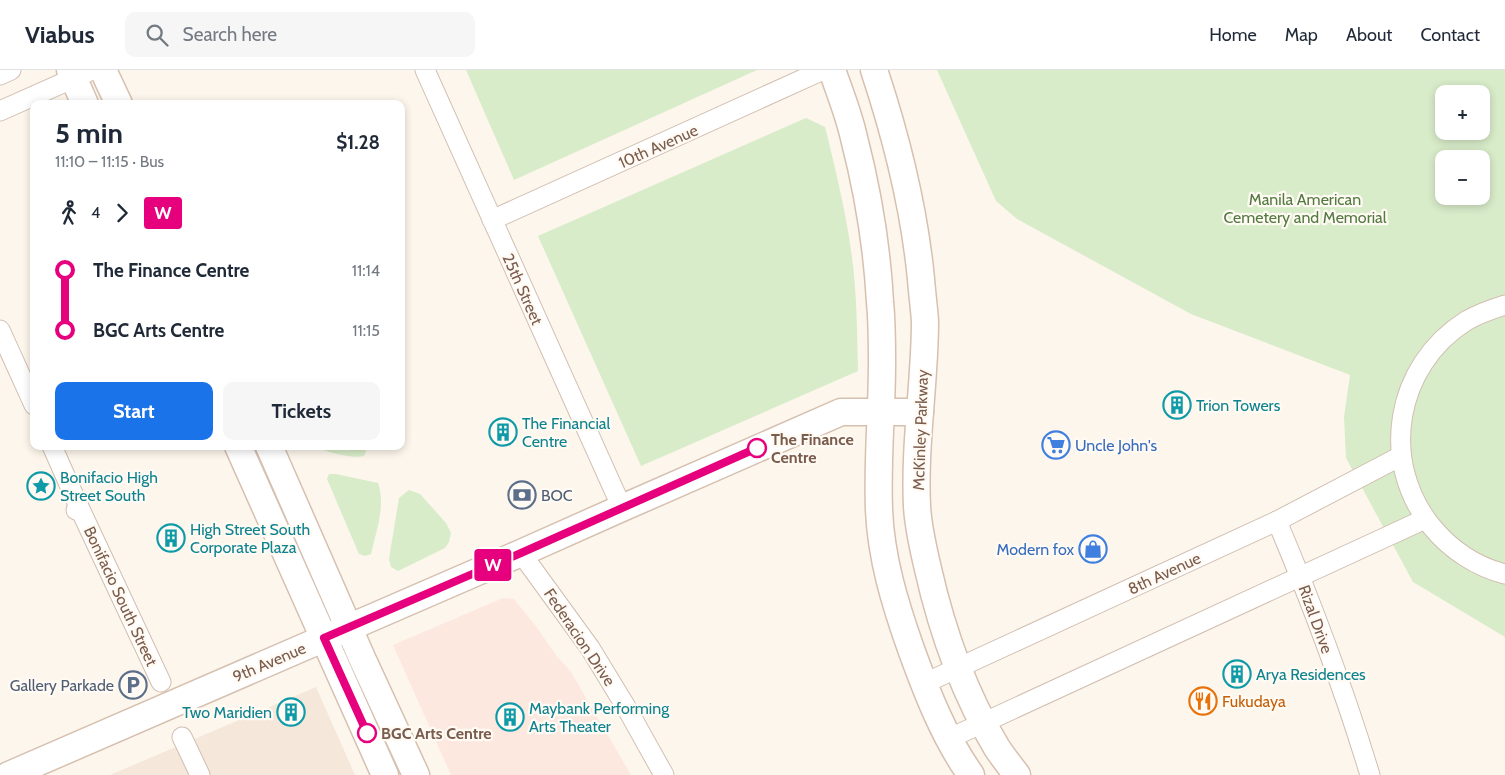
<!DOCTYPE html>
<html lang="en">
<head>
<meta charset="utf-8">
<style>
	body { margin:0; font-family:Cabin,sans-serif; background:#f6f6f7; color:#1f2937; height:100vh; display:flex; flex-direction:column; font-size:19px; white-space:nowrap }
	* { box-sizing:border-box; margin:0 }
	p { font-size:16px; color:#747a83 }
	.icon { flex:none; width:28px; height:28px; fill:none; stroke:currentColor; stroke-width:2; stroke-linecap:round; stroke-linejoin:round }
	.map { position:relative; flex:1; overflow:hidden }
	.side { position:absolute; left:30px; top:30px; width:375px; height:350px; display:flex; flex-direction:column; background:#fff; border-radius:10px; box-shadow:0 2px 8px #0003 }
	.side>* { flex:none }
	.badge { padding:0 10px; border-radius:4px; font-size:18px; line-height:32px }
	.controls { position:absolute; left:1435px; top:15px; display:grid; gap:10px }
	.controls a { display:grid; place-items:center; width:55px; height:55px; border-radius:10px; background:#fff; box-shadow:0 2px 8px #0003; font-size:25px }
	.map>.badge { position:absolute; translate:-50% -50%; box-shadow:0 0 0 2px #fff }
	.legs { display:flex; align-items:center; gap:8px; height:55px; padding:0 25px; font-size:16px }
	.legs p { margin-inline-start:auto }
	.headline { display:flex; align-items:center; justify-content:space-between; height:85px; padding:0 25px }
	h1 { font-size:28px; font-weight:700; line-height:38px }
	.button { display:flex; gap:10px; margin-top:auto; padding:10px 25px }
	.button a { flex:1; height:58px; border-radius:10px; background:#1a73e8; color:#fff; font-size:20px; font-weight:700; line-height:58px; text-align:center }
	.button a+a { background:#f6f6f7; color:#1f2937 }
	ul { padding:0 25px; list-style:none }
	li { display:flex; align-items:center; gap:18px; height:60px; font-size:19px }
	li i { display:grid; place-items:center; width:8px; height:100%; margin:0 6px; background:currentColor }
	li i::after { content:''; width:12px; height:12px; margin:-6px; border:4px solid; border-radius:50%; background:#fff }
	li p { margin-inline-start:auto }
	li:first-child i { background:linear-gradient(#0000 50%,currentColor 0) }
	li:last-child i { background:linear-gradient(currentColor 50%,#0000 0) }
	header { display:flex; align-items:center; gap:30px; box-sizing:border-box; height:70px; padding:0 25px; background:#fff; border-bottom:1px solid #e0e1e3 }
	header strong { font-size:24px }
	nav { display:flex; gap:28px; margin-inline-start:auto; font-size:18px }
	.search { width:350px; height:45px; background:#f6f6f7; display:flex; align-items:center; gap:12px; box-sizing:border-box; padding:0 18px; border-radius:10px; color:#747a83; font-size:19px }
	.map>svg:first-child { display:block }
	.residential { fill:#f5e8da }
	.commercial { fill:#fde8e0 }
	.green { fill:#d8ecc9; fill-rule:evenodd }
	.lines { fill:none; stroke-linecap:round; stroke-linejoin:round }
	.street-casing { stroke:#d1beb0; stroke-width:21 }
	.secondary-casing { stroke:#d6c0b0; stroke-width:29 }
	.street { stroke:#fff; stroke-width:19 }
	.secondary { stroke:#fff; stroke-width:26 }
	.line-1-casing { stroke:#fff; stroke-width:11 }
	.line-1 { stroke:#e6007e; stroke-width:8 }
	.stop-1-dot { fill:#fff; stroke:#e6007e; stroke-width:2.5 }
	.labels { text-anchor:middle; stroke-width:4.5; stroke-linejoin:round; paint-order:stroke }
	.street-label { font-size:16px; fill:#7a5c4d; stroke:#fffaf3 }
	.park-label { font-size:16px; fill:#537a41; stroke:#fffaf3 }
	.culture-label { font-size:16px; fill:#0d838f; stroke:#fffaf3; text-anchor:start }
	.stop-label { font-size:16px; font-weight:bold; fill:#7a5c4d; stroke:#fffaf3; text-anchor:start }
	.shop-label { font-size:16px; fill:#366cbe; stroke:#fffaf3; text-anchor:start }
	.service-label { font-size:16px; fill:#4e5e75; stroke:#fffaf3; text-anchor:start }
	.food-label { font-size:16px; fill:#c56008; stroke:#fffaf3; text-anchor:start }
</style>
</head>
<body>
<header>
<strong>Viabus</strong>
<div class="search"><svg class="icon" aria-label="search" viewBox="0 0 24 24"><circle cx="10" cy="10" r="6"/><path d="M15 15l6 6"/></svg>Search here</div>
<nav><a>Home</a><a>Map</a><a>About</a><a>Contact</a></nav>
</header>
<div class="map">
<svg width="1505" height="705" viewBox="0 0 1505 705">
	<rect width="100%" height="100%" fill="#fdf6ec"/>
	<path class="residential" d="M316,617l39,88h-245z"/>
	<path class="commercial" d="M503,528l11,1 21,26 21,30 15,17 60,103h-180l-58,-130z"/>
	<g class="green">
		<path d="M466,0h291l-243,110z"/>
		<path d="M937,0h568v567l-92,-55 -67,-124 -2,-41 6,-42 -159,-61 -174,-95 -21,-18zM1444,24h37v37h-37zM1444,89h37v37h-37z"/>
		<path d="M806,48l19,9c10,40 20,81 26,123 6,40 6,81 7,121l-217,95 -103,-230z"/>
		<path d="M315,376h49l2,5 -2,5c-11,3 -40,-4 -49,-10z"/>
		<path d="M329,404h7l42,9c8,22 -2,49 -7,71l-6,2 -6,-2 -32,-75z"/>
		<path d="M409,420l11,4 26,29 5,10 -2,9 -4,6 -47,23 -7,-4 -2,-8 10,-61z"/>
	</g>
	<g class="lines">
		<g class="street-casing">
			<g id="street">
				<path d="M425,0l197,438"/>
				<path d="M0,5l11,-5"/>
				<path d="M0,41l92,-41"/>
				<path d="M492,150l331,-150"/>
				<path d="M1505,235c-13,4 -27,9 -39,16 -71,45 -87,141 -34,206 19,23 45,40 73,47"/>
				<path d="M0,260l34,75"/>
				<path d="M52,376l27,61"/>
				<path d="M76,440l3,-3 82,175"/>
				<path d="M1277,451c35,83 67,168 93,254"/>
				<path d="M521,483l69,95 36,59 38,68"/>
				<path d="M923,614l354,-163 124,-65"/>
				<path d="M182,667l18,38"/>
				<path d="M948,669l477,-220"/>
			</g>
		</g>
		<g class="secondary-casing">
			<g id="secondary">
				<path d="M70,0l15,34"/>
				<path d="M103,0l16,34"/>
				<path d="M832,0c8,23 17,45 22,68 14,54 23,109 26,164 2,20 2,41 2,61 0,49 -5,98 -3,147 2,48 16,94 32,139 16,44 33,88 60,126"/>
				<path d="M874,0c23,69 40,137 47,209 1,14 3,28 4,42 0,61 -11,123 -8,185 1,20 6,42 11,63 14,62 36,124 69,179 6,9 13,18 20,27"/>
				<path d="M238,376l147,329"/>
				<path d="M269,376l93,212 54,117"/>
				<path d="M9,705l512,-222 101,-45 219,-96h79"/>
			</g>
		</g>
		<use href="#street" class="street"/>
		<use href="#secondary" class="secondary"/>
	</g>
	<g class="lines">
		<g class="line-1-casing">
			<path id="line-1" d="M367,663l-43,-95 197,-85 236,-105"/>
		</g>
		<use href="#line-1" class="line-1"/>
	</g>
	<defs>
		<g id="building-ring" transform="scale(1.4375)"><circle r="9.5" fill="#fffaf3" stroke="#0f9aa8" stroke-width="1.5"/><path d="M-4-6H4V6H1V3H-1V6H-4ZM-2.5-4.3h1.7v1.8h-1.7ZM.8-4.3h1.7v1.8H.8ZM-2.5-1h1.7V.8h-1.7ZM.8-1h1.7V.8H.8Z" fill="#0f9aa8"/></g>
		<g id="supermarket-ring" transform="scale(1.4375)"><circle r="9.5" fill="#fffaf3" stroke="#3f7fe0" stroke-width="1.5"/><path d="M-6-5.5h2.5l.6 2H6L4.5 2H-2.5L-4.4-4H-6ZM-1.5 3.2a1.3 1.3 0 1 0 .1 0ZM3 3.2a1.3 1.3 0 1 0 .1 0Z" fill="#3f7fe0"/></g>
		<g id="sight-ring" transform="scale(1.4375)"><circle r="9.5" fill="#fffaf3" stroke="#0f9aa8" stroke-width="1.5"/><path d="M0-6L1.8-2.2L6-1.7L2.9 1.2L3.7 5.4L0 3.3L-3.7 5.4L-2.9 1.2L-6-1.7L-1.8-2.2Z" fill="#0f9aa8"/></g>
		<g id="bank-ring" transform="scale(1.4375)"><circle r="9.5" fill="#fffaf3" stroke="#5c6f8a" stroke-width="1.5"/><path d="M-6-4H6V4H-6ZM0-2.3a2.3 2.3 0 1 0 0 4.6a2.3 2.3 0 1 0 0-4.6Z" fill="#5c6f8a"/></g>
		<g id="shop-ring" transform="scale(1.4375)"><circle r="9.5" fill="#fffaf3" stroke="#3f7fe0" stroke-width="1.5"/><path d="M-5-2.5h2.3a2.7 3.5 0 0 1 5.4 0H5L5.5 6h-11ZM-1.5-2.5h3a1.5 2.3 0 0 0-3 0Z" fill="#3f7fe0"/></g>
		<g id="parking-ring" transform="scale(1.4375)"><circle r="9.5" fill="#fffaf3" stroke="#5c6f8a" stroke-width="1.5"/><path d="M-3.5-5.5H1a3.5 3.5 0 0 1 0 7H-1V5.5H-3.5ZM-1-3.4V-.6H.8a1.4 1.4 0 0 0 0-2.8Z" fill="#5c6f8a"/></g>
		<g id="restaurant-ring" transform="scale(1.4375)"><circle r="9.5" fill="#fffaf3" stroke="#e8710a" stroke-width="1.5"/><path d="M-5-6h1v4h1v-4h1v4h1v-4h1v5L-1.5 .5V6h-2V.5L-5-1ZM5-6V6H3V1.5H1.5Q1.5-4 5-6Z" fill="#e8710a"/></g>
	</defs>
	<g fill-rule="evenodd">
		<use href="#building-ring" x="1177" y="335"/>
		<use href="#building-ring" x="503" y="362"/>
		<use href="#supermarket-ring" x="1056" y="375"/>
		<use href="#sight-ring" x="41" y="416"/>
		<use href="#bank-ring" x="522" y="425"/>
		<use href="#building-ring" x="171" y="468"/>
		<use href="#shop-ring" x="1093" y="479"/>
		<use href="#building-ring" x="1237" y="604"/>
		<use href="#parking-ring" x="133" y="615"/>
		<use href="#restaurant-ring" x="1203" y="631"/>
		<use href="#building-ring" x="291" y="642"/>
		<use href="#building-ring" x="510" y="647"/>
	</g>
	<g class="stop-1-dot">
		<circle cx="757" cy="378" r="9"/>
		<circle cx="367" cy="663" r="9"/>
	</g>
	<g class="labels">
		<g class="street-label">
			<text transform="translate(658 76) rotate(-24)" y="6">10th Avenue</text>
			<text transform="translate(523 219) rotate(66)" y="6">25th Street</text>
			<text transform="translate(920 360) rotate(-88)" y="6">McKinley Parkway</text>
			<text transform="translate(1164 503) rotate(-25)" y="6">8th Avenue</text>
			<text transform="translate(121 526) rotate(65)" y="6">Bonifacio South Street</text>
			<text transform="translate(1316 549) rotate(70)" y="6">Rizal Drive</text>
			<text transform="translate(580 567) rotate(56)" y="6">Federacion Drive</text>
			<text transform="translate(269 592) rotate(-23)" y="6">9th Avenue</text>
		</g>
		<g class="park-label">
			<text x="1305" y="135">Manila American<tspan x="1305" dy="18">Cemetery and Memorial</tspan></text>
		</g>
		<g class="culture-label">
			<text x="1196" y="341">Trion Towers</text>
			<text x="522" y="359">The Financial<tspan x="522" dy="18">Centre</tspan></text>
			<text x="60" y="413">Bonifacio High<tspan x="60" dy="18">Street South</tspan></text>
			<text x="190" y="465">High Street South<tspan x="190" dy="18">Corporate Plaza</tspan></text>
			<text x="1256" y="610">Arya Residences</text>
			<text x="529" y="644">Maybank Performing<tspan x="529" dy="18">Arts Theater</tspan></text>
			<text x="272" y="648" text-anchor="end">Two Maridien</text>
		</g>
		<g class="stop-label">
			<text x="771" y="375">The Finance<tspan x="771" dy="18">Centre</tspan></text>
			<text x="381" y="669">BGC Arts Centre</text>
		</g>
		<g class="shop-label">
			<text x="1075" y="381">Uncle John's</text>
			<text x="1074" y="485" text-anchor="end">Modern fox</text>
		</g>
		<g class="service-label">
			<text x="541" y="431">BOC</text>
			<text x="114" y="621" text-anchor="end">Gallery Parkade</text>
		</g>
		<g class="food-label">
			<text x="1222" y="637">Fukudaya</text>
		</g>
	</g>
</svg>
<div class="controls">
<a>+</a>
<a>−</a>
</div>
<b class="badge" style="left:493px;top:495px;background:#e6007e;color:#fff">W</b>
<section class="side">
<div class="headline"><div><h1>5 min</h1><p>11:10 – 11:15 · Bus</p></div><b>$1.28</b></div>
<div class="legs"><svg class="icon" aria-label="walk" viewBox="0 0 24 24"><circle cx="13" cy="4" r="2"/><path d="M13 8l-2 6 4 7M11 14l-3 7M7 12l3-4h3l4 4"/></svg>4<svg class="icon" aria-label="forward" viewBox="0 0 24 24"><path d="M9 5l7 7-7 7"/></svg><b class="badge" style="background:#e6007e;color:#fff">W</b></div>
<ul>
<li><i style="color:#e6007e"></i><b>The Finance Centre</b><p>11:14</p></li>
<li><i style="color:#e6007e"></i><b>BGC Arts Centre</b><p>11:15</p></li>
</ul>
<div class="button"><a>Start</a><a>Tickets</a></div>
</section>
</div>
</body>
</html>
